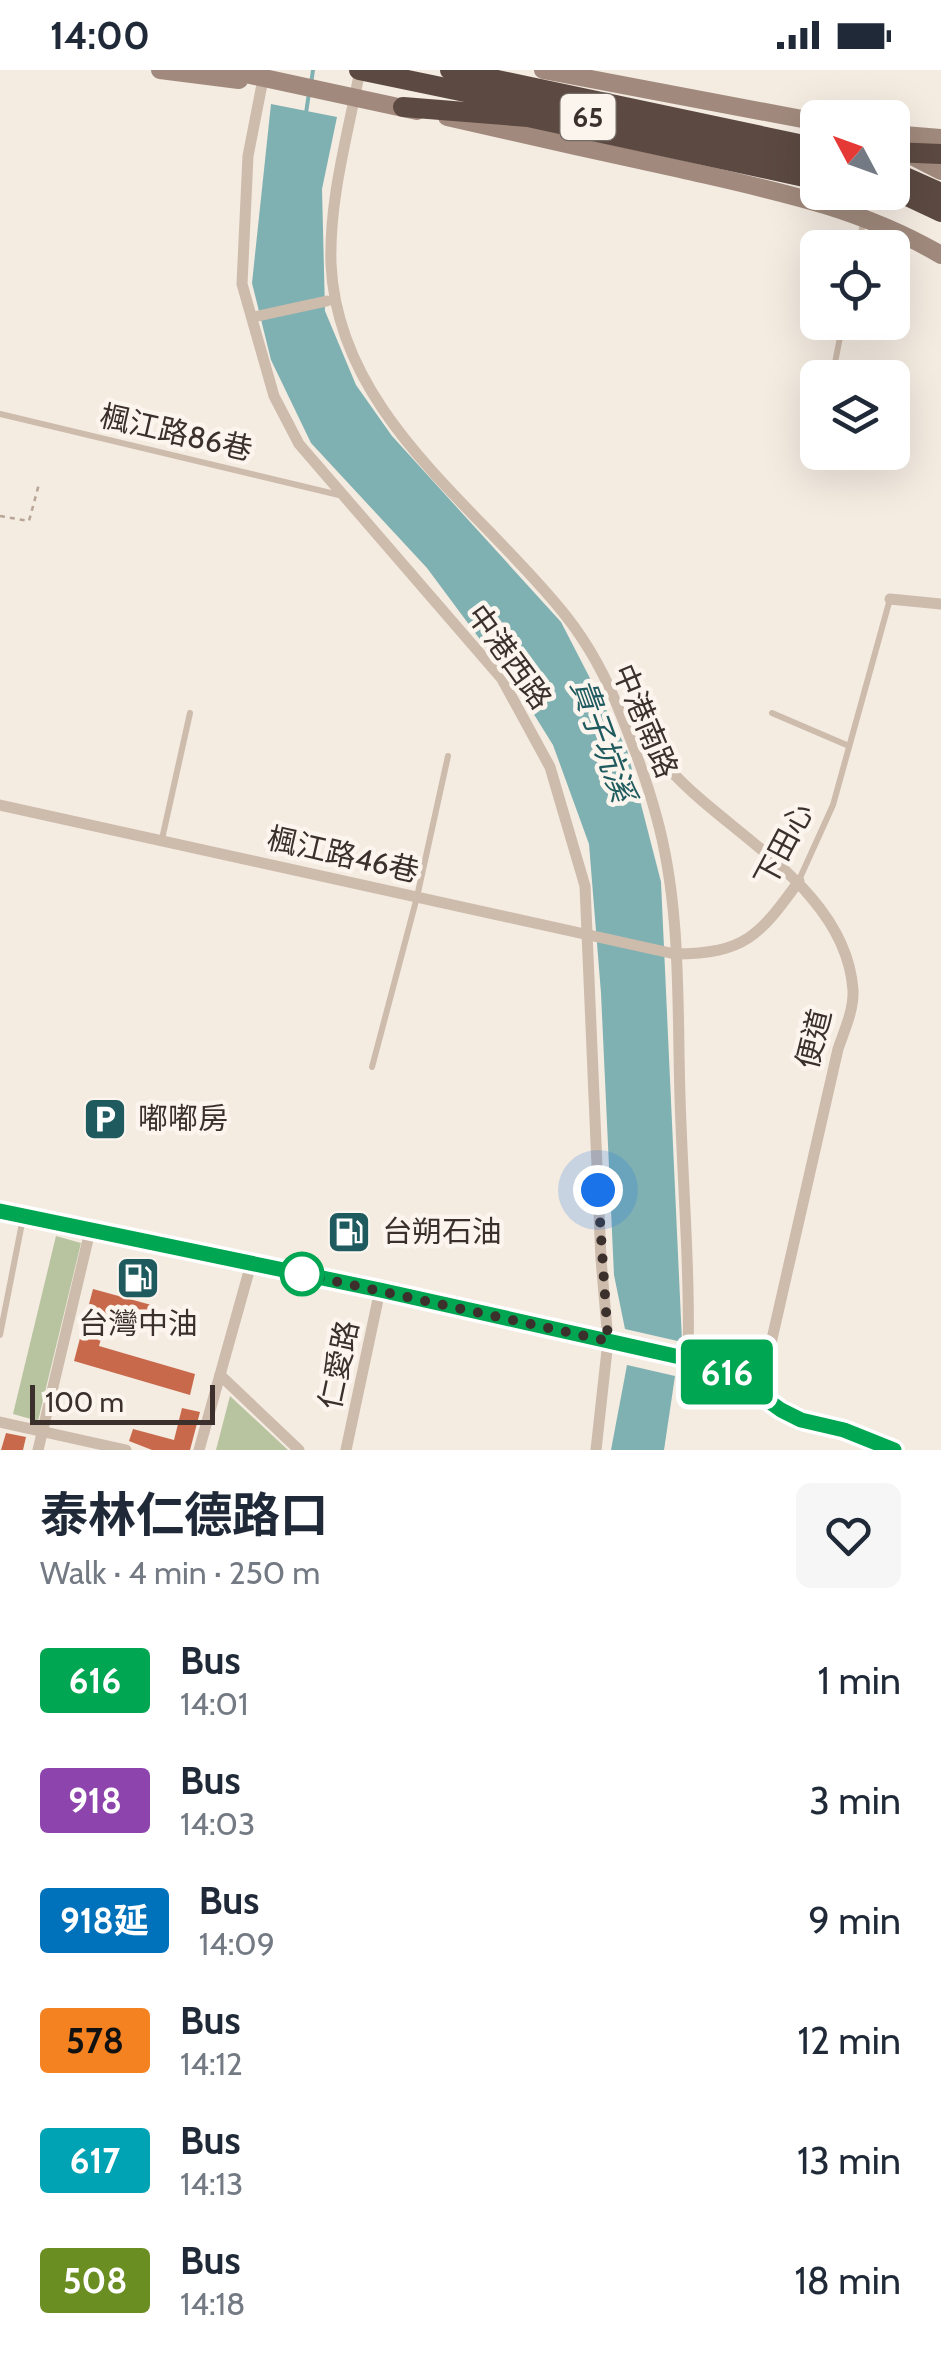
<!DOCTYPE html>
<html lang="en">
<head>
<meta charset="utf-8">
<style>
	body { margin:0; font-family:Cabin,"Noto Sans TC",sans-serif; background:#f6f6f7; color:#1f2937; height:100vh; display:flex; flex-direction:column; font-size:38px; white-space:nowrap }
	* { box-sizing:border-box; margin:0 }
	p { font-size:32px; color:#747a83 }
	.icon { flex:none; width:55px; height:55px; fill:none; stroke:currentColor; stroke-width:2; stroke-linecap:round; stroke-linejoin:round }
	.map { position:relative; height:1380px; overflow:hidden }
	.sheet { display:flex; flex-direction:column; background:#fff; flex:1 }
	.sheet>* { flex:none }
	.badge { padding:0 20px; border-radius:8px; font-size:35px; line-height:65px }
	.needle { width:65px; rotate:311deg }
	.buttons { position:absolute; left:800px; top:30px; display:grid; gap:20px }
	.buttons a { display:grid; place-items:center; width:110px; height:110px; border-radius:15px; background:#fff; box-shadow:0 10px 40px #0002; font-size:50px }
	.scale { position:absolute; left:30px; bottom:25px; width:185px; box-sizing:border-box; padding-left:10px; border:5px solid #3b302b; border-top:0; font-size:28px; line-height:35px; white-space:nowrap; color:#3b302b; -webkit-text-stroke:8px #fbf5ee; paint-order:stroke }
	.you { position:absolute; width:50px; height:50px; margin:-25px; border:8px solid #fff; border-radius:50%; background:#1a73e8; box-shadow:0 0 0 15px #1a73e833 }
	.map>.badge { position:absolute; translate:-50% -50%; box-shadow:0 0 0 5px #fff }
	.round { display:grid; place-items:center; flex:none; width:105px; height:105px; border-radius:15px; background:#f6f6f7 }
	.headline { display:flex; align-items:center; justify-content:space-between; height:170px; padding:0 40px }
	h1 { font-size:48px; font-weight:700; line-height:75px }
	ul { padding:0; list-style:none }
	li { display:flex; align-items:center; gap:30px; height:120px; padding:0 40px }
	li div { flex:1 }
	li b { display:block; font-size:38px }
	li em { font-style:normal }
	li .badge { min-width:110px; font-weight:700; text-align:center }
	.status { display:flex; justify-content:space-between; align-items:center; height:70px; padding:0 50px; background:#fff; direction:ltr }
	.status svg { height:28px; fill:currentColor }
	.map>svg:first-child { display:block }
	.green { fill:#b8c4a0 }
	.water { fill:#7fb0b2 }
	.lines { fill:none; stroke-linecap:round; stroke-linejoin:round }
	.stream { stroke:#7fb0b2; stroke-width:4 }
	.building { fill:#c8694b }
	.path { stroke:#b9a596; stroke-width:2.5; stroke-dasharray:5 5; stroke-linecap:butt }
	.lane { stroke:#cdbbac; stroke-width:6 }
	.street { stroke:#cdbbac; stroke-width:11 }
	.secondary { stroke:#a18a7d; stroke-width:18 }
	.highway { stroke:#5c4a42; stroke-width:20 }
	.highway-bridge { stroke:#5c4a42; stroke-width:20 }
	.line-casing { stroke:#fff; stroke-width:22 }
	.line { stroke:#00a651; stroke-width:15 }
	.walk { stroke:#3b302b; stroke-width:10; stroke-dasharray:0 18 }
	.stop-dot { fill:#fff; stroke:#00a651; stroke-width:5 }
	.labels { text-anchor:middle; stroke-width:9; stroke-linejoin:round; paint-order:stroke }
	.shield { fill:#fbf5ee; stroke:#756b66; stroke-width:2.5 }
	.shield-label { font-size:28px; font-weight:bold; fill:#3b302b }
	.street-label { font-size:30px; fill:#3b302b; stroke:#fbf5ee }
	.poi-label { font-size:30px; fill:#3b302b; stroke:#fbf5ee; text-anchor:start }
	.water-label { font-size:32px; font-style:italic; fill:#1f5a5e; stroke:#fbf5ee }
</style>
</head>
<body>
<div class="status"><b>14:00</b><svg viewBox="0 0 49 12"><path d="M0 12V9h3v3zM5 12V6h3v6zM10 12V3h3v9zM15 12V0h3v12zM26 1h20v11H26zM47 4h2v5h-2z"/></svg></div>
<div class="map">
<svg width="941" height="1380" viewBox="0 0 941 1380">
	<rect width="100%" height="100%" fill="#f4ebe1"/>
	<g class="green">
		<path d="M56,1166l25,7 -43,178 -25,-7z"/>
		<path d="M230,1326l58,54h-72z"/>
	</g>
	<g class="water">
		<path d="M271,34l66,13 -15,72 3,122 31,74 36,51 169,186 66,128 34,132 21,460 -57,-13 -11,-54 -13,-282 -12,-149 -36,-99 -28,-45 -98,-132 -116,-125 -40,-83 -19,-77z"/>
		<path d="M627,1295l48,11 -11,74h-53z"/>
	</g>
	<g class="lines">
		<g class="stream">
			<path d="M311,14l2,-14"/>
			<path d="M306,43l3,-20"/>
		</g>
	</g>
	<g class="building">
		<path d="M93,1219l62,17 -4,18 -43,-11 -9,33 96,28 -5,21 -116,-34z"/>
		<path d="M182,1338l18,4 -10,38h-38l-23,-9 4,-12 41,11z"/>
		<path d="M6,1363l20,4 -3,13h-22z"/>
	</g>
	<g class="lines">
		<path class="path" d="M0,446l29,5 10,-37"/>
		<g class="lane">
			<path d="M858,178l5,-25"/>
			<path d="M832,308l11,-56"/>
			<path d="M0,344l339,81"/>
			<path d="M772,643l77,33"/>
			<path d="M162,769l28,-126"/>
			<path d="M799,810l34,-75 57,-206"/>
			<path d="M372,997l45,-170 31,-141"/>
			<path d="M0,1265l23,-117"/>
		</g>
		<g class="street">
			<path d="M360,0c-12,64 -31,128 -29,194 7,152 149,243 235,352 22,28 42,65 55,99 13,32 26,66 35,100 28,99 20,207 25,309 3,78 9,156 7,234"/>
			<path d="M264,4l-16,82 -6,128 32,112 25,48 203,235 48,88 35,119 16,373 7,82 -12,109"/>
			<path d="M258,246l69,-15"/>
			<path d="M890,529l51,5"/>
			<path d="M629,655c22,25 44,50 69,72 59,52 149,106 155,193 1,20 -9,41 -15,59l-79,347"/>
			<path d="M0,735l675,149c70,0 85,-19 124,-73"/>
			<path d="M220,1305l79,75"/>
			<path d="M0,1352l126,28"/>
			<path d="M38,1380l52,-219"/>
			<path d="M199,1380l52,-186"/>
			<path d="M346,1380l34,-160"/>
		</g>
		<g class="secondary">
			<path d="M160,0l79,10"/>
			<path d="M227,0l190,41"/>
			<path d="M543,0l275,52"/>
			<path d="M447,47c78,18 155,35 233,52 91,21 180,38 261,86"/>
			<path d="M892,64l49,4"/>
			<path d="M906,83l35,18"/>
			<path d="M0,1141l380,79 340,75 61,45 20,9 44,11 49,20"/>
		</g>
		<g class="highway">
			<path d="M450,0l368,78"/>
			<path d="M403,37l125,10 290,63"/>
			<path d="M892,119l49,23"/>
		</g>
		<g class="highway-bridge">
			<path d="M359,0l459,95"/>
			<path d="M892,82l49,2"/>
			<path d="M892,101l49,22"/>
		</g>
	</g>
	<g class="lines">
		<g class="line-casing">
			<path id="line" d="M0,1141l380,79 340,76 61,44 20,10 43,10 50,20"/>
		</g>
		<use href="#line" class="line"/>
		<path class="walk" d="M302,1204l306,67 -10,-151"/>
	</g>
	<defs>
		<g id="parking-square" transform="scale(2.25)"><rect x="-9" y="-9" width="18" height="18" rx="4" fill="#1f5a5e" stroke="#fbf5ee"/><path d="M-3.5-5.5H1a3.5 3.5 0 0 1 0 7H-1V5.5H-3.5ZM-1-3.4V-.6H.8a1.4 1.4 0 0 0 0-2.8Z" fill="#fff"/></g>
		<g id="fuel-square" transform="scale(2.25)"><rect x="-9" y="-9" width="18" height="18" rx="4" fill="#1f5a5e" stroke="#fbf5ee"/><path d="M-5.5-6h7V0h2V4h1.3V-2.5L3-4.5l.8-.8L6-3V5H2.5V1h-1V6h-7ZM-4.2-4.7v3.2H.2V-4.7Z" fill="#fff"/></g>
	</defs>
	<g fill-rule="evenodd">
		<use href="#parking-square" x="105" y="1049"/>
		<use href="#fuel-square" x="349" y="1162"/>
		<use href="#fuel-square" x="138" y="1208"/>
	</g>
	<circle class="stop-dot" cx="302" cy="1204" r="20"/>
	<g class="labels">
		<rect class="shield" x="560.5" y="24" width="55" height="46" rx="8"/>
		<g class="shield-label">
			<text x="588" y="57">65</text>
		</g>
		<g class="street-label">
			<text transform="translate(176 363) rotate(13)" y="10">楓江路86巷</text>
			<text transform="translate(509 587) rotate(54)" y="10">中港西路</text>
			<text transform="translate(645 651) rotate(67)" y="10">中港南路</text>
			<text transform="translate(784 775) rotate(-62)" y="10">下田心</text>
			<text transform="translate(343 785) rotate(13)" y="10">楓江路46巷</text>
			<text transform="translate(814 969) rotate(-76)" y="10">便道</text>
			<text transform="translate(339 1295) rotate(-78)" y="10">仁愛路</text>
		</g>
		<g class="poi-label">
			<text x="138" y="1059">嘟嘟房</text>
			<text x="382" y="1172">台朔石油</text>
			<text x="138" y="1264" text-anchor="middle">台灣中油</text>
		</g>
		<g class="water-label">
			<text transform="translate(603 670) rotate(70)" y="11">貴子坑溪</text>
		</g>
	</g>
</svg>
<div class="buttons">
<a><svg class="needle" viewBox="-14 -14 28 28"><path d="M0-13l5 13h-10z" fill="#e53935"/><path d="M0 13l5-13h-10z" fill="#747a83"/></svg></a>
<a><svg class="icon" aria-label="locate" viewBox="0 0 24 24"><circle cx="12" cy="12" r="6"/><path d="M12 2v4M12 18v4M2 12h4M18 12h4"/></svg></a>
<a><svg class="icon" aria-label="layers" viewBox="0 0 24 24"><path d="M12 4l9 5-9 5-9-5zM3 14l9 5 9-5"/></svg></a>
</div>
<div class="scale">100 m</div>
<div class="you" style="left:598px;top:1120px"></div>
<b class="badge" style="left:727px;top:1302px;background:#00a651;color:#fff">616</b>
</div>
<section class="sheet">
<div class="headline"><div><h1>泰林仁德路口</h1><p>Walk · 4 min · 250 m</p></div><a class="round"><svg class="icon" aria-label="heart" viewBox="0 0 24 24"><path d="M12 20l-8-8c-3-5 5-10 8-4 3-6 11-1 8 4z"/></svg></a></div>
<ul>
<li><span class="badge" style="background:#00a651;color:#fff">616</span><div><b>Bus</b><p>14:01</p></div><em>1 min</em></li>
<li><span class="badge" style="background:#8e44ad;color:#fff">918</span><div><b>Bus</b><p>14:03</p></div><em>3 min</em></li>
<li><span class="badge" style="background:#0072bc;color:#fff">918延</span><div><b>Bus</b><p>14:09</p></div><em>9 min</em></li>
<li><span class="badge" style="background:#f58220;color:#111">578</span><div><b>Bus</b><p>14:12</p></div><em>12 min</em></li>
<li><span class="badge" style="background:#00a3b4;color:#fff">617</span><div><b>Bus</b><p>14:13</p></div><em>13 min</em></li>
<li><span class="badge" style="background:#6b8e23;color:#fff">508</span><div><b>Bus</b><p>14:18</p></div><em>18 min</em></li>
</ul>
</section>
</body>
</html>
